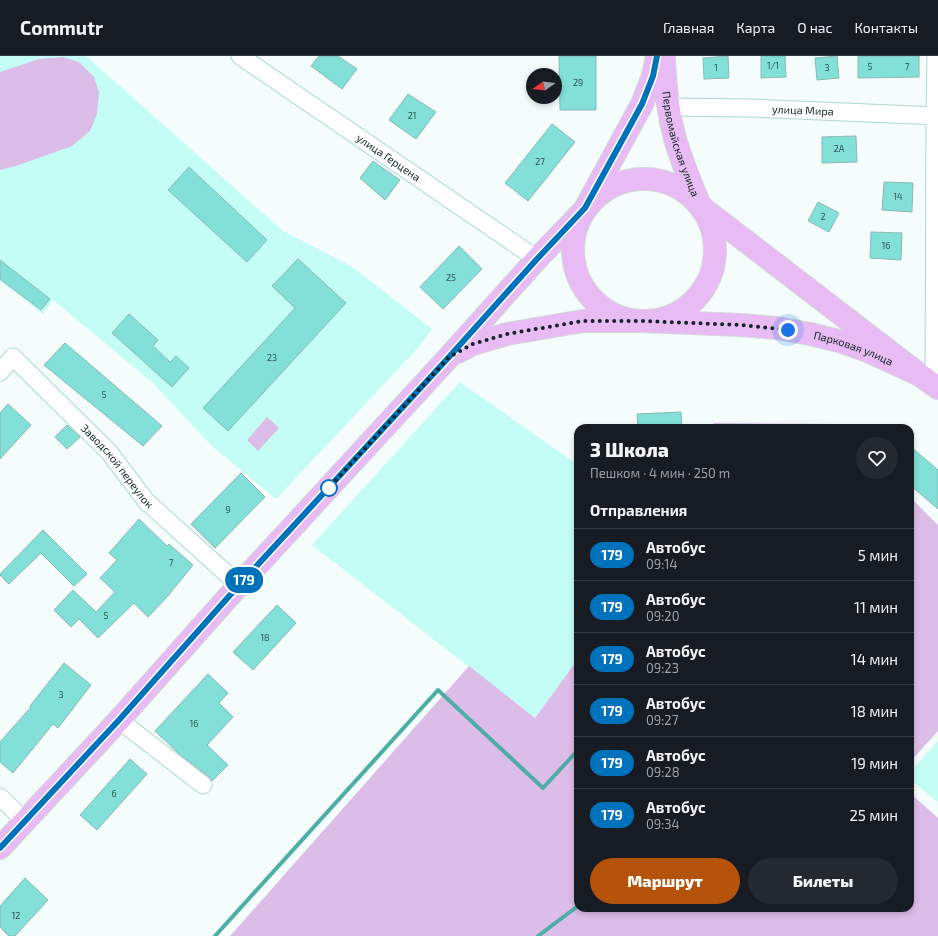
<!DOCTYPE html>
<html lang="ru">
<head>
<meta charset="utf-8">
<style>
	body { margin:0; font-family:"Exo 2",sans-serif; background:#242831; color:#f1f3f6; height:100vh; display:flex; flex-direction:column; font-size:15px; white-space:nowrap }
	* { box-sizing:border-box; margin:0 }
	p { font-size:13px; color:#9ea1a6 }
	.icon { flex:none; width:22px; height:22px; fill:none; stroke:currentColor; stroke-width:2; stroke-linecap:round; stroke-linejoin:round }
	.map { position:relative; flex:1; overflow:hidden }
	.panel { position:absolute; left:574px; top:368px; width:340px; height:488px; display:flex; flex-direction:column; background:#171b24; border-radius:12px; box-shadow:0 2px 6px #0003 }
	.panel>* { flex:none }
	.badge { padding:0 8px; border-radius:13px; font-size:14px; line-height:26px }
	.needle { width:26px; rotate:256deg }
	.fabs { position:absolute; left:526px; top:12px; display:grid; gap:8px }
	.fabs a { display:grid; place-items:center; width:36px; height:36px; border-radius:50%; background:#171b24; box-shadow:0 2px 6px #0003; font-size:20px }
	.you { position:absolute; width:20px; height:20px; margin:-10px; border:3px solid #fff; border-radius:50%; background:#1a73e8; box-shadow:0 0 0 6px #1a73e833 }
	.map>.badge { position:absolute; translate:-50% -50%; box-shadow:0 0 0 2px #fff }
	h2 { padding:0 16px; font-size:15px; line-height:36px }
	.round { display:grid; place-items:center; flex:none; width:42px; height:42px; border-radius:21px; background:#242831 }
	.headline { display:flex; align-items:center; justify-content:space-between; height:68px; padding:0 16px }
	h1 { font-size:19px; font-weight:800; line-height:30px }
	.cta { display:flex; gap:8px; margin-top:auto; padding:8px 16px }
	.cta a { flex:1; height:46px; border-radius:24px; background:#b45309; color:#fff; font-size:16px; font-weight:800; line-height:46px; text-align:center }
	.cta a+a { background:#242831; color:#f1f3f6 }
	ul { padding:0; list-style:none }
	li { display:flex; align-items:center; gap:12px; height:52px; padding:0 16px; border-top:1px solid #363941 }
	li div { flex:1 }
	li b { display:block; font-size:15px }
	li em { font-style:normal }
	li .badge { min-width:44px; font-weight:700; text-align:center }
	header { display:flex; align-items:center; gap:24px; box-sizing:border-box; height:56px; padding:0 20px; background:#171b24; border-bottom:1px solid #363941 }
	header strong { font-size:19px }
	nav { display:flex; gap:22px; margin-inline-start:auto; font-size:14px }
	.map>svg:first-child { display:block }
	.built { fill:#c3fdf6 }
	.park { fill:#dcbde7 }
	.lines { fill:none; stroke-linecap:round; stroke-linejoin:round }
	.stream { stroke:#4eaea6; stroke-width:4 }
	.building { fill:#82e0d8; stroke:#8bb8b4 }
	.minor-casing { stroke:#abd9d4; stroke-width:19 }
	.major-casing { stroke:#d4d8d7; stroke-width:24 }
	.minor { stroke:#fff; stroke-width:17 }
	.major { stroke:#e8bbf5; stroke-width:22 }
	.line-casing { stroke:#fff; stroke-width:9 }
	.line { stroke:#0072bc; stroke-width:6 }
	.walk { stroke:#122423; stroke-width:4; stroke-dasharray:0 7.2 }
	.stop-dot { fill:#fff; stroke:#0072bc; stroke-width:2 }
	.labels { text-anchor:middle; stroke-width:3.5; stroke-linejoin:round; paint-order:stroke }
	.number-label { font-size:9px; fill:#2e5350 }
	.street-label { font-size:11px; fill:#122423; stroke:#f4fdfc }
</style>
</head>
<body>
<header>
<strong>Commutr</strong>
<nav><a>Главная</a><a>Карта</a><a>О нас</a><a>Контакты</a></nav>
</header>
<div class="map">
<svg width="938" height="880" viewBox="0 0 938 880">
	<rect width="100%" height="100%" fill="#f4fdfc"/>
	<g class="built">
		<path d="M0,0h86l197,175 68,35 81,63 -15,20 -141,150 -64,-53 -61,-65 -98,-81 -10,14 -43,-33z"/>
		<path d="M460,326l118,83v194l-43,59 -223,-173z"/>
		<path d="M938,685v61l-28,-23v-7z"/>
	</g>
	<g class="park">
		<path d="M63,1l16,5 15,15 5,15 -2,22 -7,17 -18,15 -56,20 -16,4v-98l39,-13z"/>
		<path d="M267,361l12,11 -21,23 -11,-11z"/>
		<path d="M714,367l124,1 4,4h-130z"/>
		<path d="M910,441l28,28v206l-28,31z"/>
		<path d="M578,603v249h332v-115l28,25v118h-708l239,-270 66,52z"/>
	</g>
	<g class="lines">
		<g class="stream">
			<path d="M215,880l223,-246 105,98 35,-38"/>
			<path d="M538,880l40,-30"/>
		</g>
	</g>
	<g class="building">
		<path d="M319,0h19l19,13 -15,20 -31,-23z"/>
		<path d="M559,0h37v54h-36z"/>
		<path d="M728,0l1,22 -25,1 -1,-21z"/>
		<path d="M761,0h24l1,21 -25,1z"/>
		<path d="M837,0l2,22 -22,2 -2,-22z"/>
		<path d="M858,0h61v21l-61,1z"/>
		<path d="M408,38l28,18 -20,27 -27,-19z"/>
		<path d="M552,68l23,18 -47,59 -23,-18z"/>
		<path d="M856,80l1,26 -35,1v-26z"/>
		<path d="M373,105l27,19 -15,20 -25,-22z"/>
		<path d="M189,111l78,73 -20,22 -79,-72z"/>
		<path d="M884,126l29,1 -1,29 -30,-2z"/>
		<path d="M818,146l21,11 -10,19 -21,-11z"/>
		<path d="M871,176l31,1 -1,27 -31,-2z"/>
		<path d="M459,190l23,23 -39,40 -23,-22z"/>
		<path d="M298,203l48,44 -118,128 -25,-23 92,-100 -23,-22z"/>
		<path d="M0,204l50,39 -9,11 -41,-31z"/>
		<path d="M129,258l29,26 -5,6 17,16 6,-6 13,12 -17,19 -60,-54z"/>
		<path d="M65,287l97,83 -19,20 -99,-81z"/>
		<path d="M8,348l23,21 -31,34v-46z"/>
		<path d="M681,356l1,16h-44l-1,-14z"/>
		<path d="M67,369l13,12 -13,12 -12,-12z"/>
		<path d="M910,390l28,24v39l-28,-24z"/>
		<path d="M241,417l24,24 -50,51 -24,-24z"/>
		<path d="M139,463l28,27 2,-2 24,21 -26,32 -19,20 -14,-14 -36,35 -19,-19 -8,8 -17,-17 19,-20 23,22 19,-20 -15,-14 17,-18 -8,-7z"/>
		<path d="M43,474l44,44 -13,12 -33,-33 -32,31 -9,-9v-1z"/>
		<path d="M277,549l19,18 -43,47 -20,-18z"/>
		<path d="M64,607l27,22 -33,43 -5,-4 -40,49 -13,-11v-20l31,-35 -1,-1z"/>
		<path d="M208,618l20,19 -9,10 14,14 -26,28 21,20 -16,16 -3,-4 -31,-24 -23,-22z"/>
		<path d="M130,703l17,15 -50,56 -17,-15z"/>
		<path d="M25,822l23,22 -33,36h-6l-9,-9v-21z"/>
	</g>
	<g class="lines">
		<g class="minor-casing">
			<g id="minor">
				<path id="s1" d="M240,0l297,203"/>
				<path id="s2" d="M668,51l82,1 188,8"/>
				<path id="s3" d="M0,316l13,-15 96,95 37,49 93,84"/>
				<path d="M934,329l1,-269 1,-60"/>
				<path d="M119,664l84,65"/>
				<path d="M0,741l25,24"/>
			</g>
		</g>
		<g class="major-casing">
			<g id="major">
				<path id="s4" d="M664,3c1,27 4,54 11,80 7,23 16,45 25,67l220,169 18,13"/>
				<circle cx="644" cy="194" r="71"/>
				<path id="s5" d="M458,296l15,-8 34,-10 76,-13h59l99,4 36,3 33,6 29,7 31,11 50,23"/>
				<path d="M0,792l119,-128 120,-135 210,-228 88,-98 48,-50 57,-105 11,-28 4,-20"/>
			</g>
		</g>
		<use href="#minor" class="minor"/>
		<use href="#major" class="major"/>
	</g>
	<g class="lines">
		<g class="line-casing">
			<path id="line" d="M0,792l119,-128 120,-135 210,-228 88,-98 48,-51 57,-104 11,-28 4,-20"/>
		</g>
		<use href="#line" class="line"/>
		<path class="walk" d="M329,432l-4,4 124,-135 24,-13 34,-10 76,-13h59l99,4 47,5"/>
	</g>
	<circle class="stop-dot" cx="329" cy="432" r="8"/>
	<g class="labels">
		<g class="number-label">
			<text x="773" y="13">1/1</text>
			<text x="870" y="14">5</text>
			<text x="907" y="14">7</text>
			<text x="716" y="15">1</text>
			<text x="827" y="15">3</text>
			<text x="578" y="30">29</text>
			<text x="412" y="63">21</text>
			<text x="839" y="96">2А</text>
			<text x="540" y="109">27</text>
			<text x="898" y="144">14</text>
			<text x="823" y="164">2</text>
			<text x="886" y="193">16</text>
			<text x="451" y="225">25</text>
			<text x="272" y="305">23</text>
			<text x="104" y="342">5</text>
			<text x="228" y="457">9</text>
			<text x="171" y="510">7</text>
			<text x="106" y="563">5</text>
			<text x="265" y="585">18</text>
			<text x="61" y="642">3</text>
			<text x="194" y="671">16</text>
			<text x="114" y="741">6</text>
			<text x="16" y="863">12</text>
		</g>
		<g class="street-label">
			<text dy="4" stroke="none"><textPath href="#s2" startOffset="135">улица Мира</textPath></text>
			<text dy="4" stroke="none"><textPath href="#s4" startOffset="87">Первомайская улица</textPath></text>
			<text dy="4" stroke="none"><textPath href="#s1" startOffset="180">улица Герцена</textPath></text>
			<text dy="4" stroke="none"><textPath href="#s5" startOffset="403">Парковая улица</textPath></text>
			<text dy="4" stroke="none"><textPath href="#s3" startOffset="171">Заводской переулок</textPath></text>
		</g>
	</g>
</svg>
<div class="fabs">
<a><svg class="needle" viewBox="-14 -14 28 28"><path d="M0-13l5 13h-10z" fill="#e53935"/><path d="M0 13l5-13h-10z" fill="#9ea1a6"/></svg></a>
</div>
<div class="you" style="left:788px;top:274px"></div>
<b class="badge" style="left:244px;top:524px;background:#0072bc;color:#fff">179</b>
<section class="panel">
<div class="headline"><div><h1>3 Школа</h1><p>Пешком · 4 мин · 250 m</p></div><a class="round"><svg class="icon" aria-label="heart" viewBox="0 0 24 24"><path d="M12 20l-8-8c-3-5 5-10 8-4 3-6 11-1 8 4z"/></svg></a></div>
<h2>Отправления</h2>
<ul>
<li><span class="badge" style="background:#0072bc;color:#fff">179</span><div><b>Автобус</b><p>09:14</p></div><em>5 мин</em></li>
<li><span class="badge" style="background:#0072bc;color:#fff">179</span><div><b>Автобус</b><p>09:20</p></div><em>11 мин</em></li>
<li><span class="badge" style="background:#0072bc;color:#fff">179</span><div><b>Автобус</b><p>09:23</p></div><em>14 мин</em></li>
<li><span class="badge" style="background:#0072bc;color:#fff">179</span><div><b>Автобус</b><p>09:27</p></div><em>18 мин</em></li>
<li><span class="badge" style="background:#0072bc;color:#fff">179</span><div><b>Автобус</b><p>09:28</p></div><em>19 мин</em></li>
<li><span class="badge" style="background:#0072bc;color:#fff">179</span><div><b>Автобус</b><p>09:34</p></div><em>25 мин</em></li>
</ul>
<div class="cta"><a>Маршрут</a><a>Билеты</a></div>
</section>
</div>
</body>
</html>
